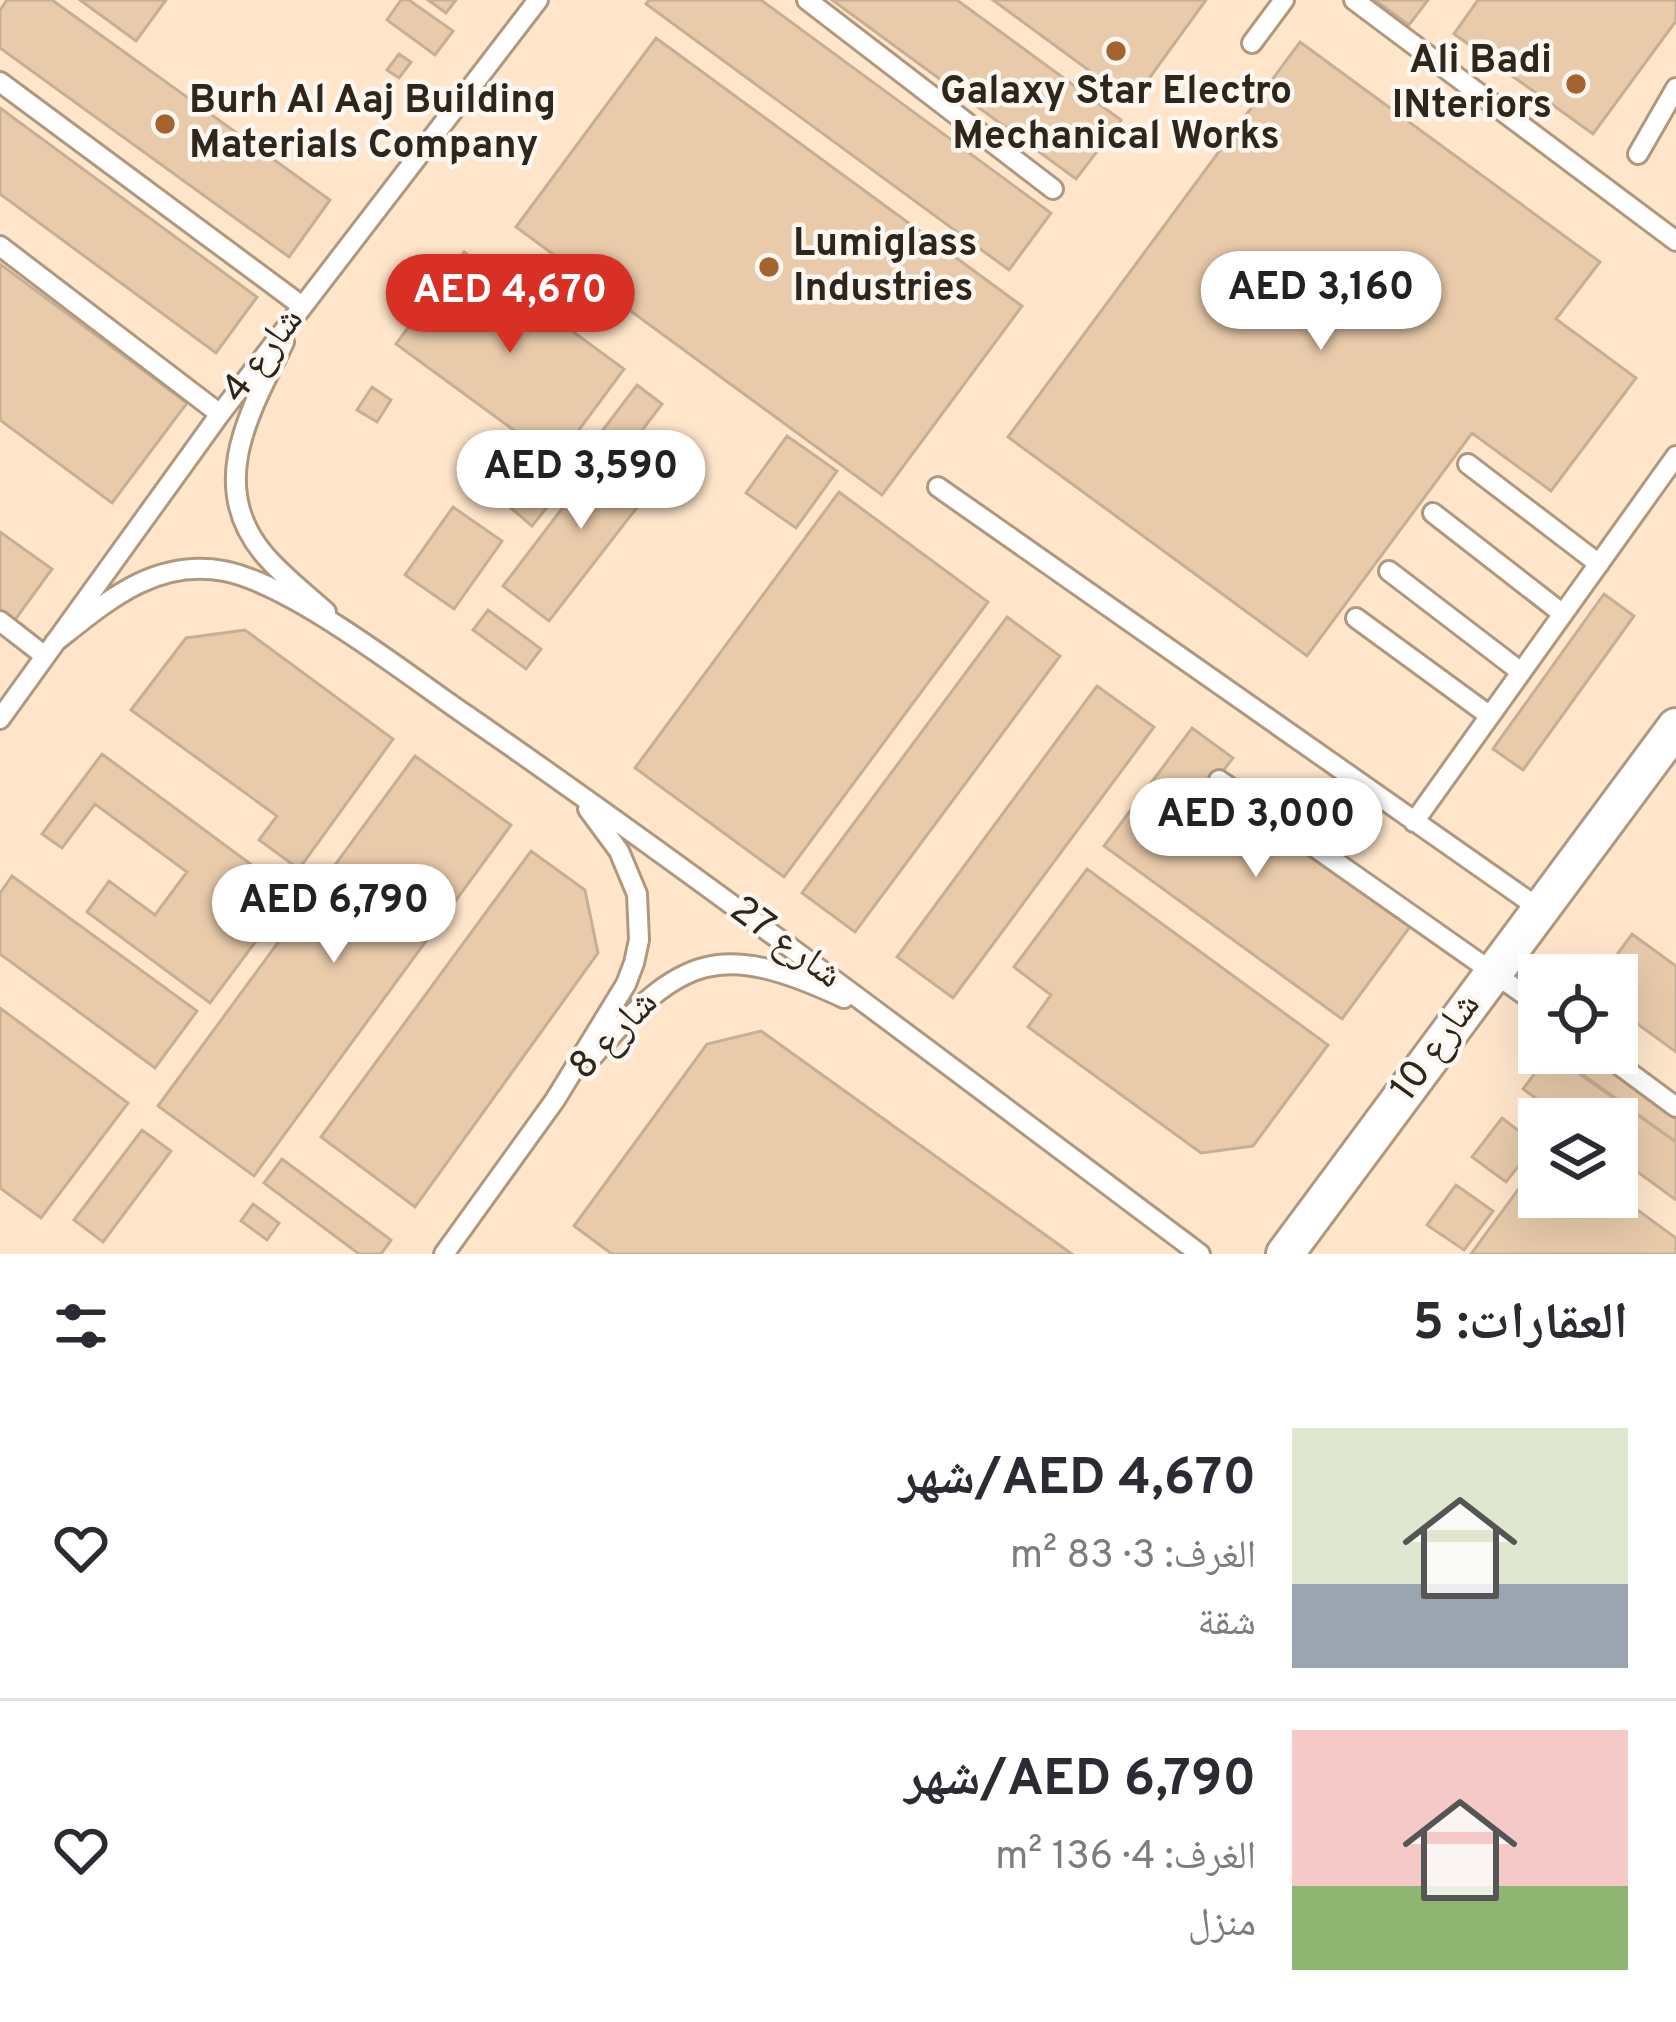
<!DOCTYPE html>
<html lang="ar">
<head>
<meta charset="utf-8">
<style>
	:root { --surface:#fff; --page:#f7f7f7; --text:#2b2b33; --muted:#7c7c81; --line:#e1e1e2; --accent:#d93025 }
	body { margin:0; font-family:Overpass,"Noto Naskh Arabic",sans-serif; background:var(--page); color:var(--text); direction:rtl; height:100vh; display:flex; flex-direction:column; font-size:45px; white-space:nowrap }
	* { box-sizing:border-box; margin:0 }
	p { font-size:39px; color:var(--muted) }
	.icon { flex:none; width:66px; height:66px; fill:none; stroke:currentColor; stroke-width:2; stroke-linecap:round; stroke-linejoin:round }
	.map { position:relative; height:1254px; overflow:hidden; direction:ltr }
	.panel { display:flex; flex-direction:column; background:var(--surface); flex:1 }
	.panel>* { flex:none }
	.tools { position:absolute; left:1518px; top:954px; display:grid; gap:24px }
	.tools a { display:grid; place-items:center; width:120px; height:120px; border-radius:0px; background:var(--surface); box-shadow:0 12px 48px #0002; font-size:60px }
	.price { position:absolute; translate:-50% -102px; padding:0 27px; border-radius:42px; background:#fff; color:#222; font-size:39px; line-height:78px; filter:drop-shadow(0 3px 6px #0008) }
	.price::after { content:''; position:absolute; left:50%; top:72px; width:36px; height:27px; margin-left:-18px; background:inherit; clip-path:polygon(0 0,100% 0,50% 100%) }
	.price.selected { background:var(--accent); color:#fff }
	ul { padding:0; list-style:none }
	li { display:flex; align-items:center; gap:36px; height:300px; padding:0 48px }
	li+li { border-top:3px solid var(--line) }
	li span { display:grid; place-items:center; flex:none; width:336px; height:240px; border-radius:0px; color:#555 }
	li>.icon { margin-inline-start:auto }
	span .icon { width:144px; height:144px; fill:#fffc; stroke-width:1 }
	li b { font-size:51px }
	h2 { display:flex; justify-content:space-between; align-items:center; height:144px; padding:0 48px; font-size:51px }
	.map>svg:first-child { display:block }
	.building { fill:#e9cbab; stroke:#c7af95; stroke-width:3 }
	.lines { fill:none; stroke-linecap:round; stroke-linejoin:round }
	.lane-casing { stroke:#b0987f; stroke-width:24 }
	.street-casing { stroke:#b0987f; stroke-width:42 }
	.lane { stroke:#fff; stroke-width:18 }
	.street { stroke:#fff; stroke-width:36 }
	.poi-dot { fill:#a56330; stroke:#fcf7f1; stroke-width:4.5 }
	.labels { text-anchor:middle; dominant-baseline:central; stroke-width:9; stroke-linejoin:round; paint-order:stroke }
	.poi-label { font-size:39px; font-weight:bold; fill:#2e251b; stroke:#fcf7f1; text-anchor:start }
	.street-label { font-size:39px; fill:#2e251b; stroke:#fcf7f1 }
</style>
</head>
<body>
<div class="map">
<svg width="1676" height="1254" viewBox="0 0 1676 1254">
	<rect width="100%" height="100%" fill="#ffe6cb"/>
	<path class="building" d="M7,0h45l278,200 -41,57 -289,-209v-38z
		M80,0h86l-30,41z
		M401,0h8l44,31 -18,24 -48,-35z
		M428,0h28l-10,13z
		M649,0h112l290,213 -42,57 -363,-266z
		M832,0h125l164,120 -45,59z
		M993,0h213l-74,102z
		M1375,0h53l-19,25z
		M1478,0h198v21l-83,113 -139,-100z
		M656,38l366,268 -140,189 -366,-268z
		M1300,42l300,220 -44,57 80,59 -85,113 -79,-58 -165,223 -299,-219z
		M399,54l12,8 -12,16 -12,-8z
		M0,108l257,189 -41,56 -216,-159z
		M464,252l160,117 -68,92 -160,-117z
		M0,264l187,139 -75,100 -112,-83z
		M637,385l25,19 -37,49 -13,-10 -4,6 -12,-10z
		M372,387l19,13 -14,22 -20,-12z
		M787,436l50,35 -41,57 -50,-35z
		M612,443l47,36 -110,142 -46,-35z
		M526,449l20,15 -7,8 -20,-15z
		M535,479l21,17 -24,30 -21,-18z
		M839,492l149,110 -204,275 -149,-109z
		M453,507l49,34 -48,68 -49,-34z
		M0,532l52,37 -40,55 -12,-9z
		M1604,594l30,22 -111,154 -30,-21z
		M488,610l53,39 -15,20 -53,-39z
		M1007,617l53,39 -205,276 -53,-39z
		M245,630l148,109 -94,130 -40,-29 18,-24 -146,-106 55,-72z
		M1097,686l57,41 -201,271 -56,-41z
		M1192,728l41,30 -17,22 196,144 -70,95 -238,-173z
		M102,754l189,140 -81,109 -123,-91 22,-31 46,34 32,-43 -92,-68 -33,44 -20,-14z
		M415,756l96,69 -257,351 -96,-70z
		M531,851l54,39 13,63 -183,254 -94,-70z
		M1087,869l241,176 -75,101 -52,7 -173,-126 23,-32 -37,-28z
		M12,876l185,135 -42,57 -155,-114v-61z
		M1632,934l44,32v86l-59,-43v-34h-15z
		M0,1008l128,95 -87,115 -41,-30z
		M761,1031l311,223h-460l-38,-28 133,-182z
		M1550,1053l126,89v58l-59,-43v-38h-53l-41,-30z
		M1553,1053h46l77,56v33z
		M1502,1118l34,26 -30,38 -34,-25z
		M142,1130l29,21 -68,91 -29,-22z
		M282,1159l109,81 -10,14h-22l-95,-71z
		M1539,1161v36l78,-2 59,43v16h-205z
		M1456,1185l37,26 -29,39 -37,-25z
		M253,1204l26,19 -12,17 -26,-19z"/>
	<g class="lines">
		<defs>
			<path id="lane" d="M807,0l246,189
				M1354,0l322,241
				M1252,43l32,-43
				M0,82l302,224
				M1638,154l38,-66
				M0,246l220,168
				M284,342c-33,68 -78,142 -21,211 18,22 42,40 63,59
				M1468,464l131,100
				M938,487l602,422
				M1433,513l130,101
				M1389,571l132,101
				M1356,618l134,98
				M0,621l45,35
				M55,642c51,-40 99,-84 169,-71 68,13 182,103 242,144 250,173 491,357 734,539
				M0,719l220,-305 318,-414
				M1219,780l320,225
				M1414,822l262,-366
				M1603,1053l73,54
				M593,1056c89,-101 126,-116 251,-58
				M444,1254l111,-154 71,-116 8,-21 5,-23 -2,-46 -18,-43 -31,-42"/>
			<path id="street" d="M1285,1254l391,-527"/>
		</defs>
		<use href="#lane" class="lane-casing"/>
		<use href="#street" class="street-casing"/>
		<use href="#lane" class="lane"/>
		<use href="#street" class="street"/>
	</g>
	<g class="poi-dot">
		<circle cx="1116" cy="51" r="12"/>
		<circle cx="1576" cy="84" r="12"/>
		<circle cx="165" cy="124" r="12"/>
		<circle cx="769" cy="267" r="12"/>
	</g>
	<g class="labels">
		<g class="poi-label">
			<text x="1552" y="62" text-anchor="end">Ali Badi<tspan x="1552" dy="45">INteriors</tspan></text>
			<text x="1116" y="93" text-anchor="middle">Galaxy Star Electro<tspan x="1116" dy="45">Mechanical Works</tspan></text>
			<text x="189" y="102">Burh Al Aaj Building<tspan x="189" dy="45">Materials Company</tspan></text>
			<text x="793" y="245">Lumiglass<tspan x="793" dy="45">Industries</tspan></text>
		</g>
		<g class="street-label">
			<text transform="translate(264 356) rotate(-53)">شارع 4</text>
			<text transform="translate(785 944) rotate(36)">شارع 27</text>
			<text transform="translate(615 1036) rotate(-46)">شارع 8</text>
			<text transform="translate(1437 1048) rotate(-54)">شارع 10</text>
		</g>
	</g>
</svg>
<div class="tools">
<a><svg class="icon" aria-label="locate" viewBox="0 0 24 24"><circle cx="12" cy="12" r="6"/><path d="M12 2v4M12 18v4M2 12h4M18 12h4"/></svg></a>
<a><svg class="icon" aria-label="layers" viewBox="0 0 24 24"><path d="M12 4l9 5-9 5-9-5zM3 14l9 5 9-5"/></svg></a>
</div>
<b class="price" style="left:1321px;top:353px">AED 3,160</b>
<b class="price selected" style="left:510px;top:356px">AED 4,670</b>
<b class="price" style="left:581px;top:532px">AED 3,590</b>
<b class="price" style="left:1256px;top:880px">AED 3,000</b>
<b class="price" style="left:334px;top:966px">AED 6,790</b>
</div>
<section class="panel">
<h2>العقارات: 5<svg class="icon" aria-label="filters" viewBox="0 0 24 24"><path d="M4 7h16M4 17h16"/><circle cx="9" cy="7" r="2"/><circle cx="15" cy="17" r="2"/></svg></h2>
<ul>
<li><span style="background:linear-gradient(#dfe7d0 65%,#9aa5b1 0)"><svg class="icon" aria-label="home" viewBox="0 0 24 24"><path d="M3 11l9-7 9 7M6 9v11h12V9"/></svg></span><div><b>AED 4,670/شهر</b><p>الغرف: 3 · 83 m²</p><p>شقة</p></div><svg class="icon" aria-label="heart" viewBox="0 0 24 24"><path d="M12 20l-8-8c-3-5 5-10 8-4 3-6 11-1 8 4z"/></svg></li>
<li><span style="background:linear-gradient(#f6c9c9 65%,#8fb573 0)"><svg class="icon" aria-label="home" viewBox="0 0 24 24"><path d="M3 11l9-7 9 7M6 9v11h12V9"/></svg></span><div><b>AED 6,790/شهر</b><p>الغرف: 4 · 136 m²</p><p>منزل</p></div><svg class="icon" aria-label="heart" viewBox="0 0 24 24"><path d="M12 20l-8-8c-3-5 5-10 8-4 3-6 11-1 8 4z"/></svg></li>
</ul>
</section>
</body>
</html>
